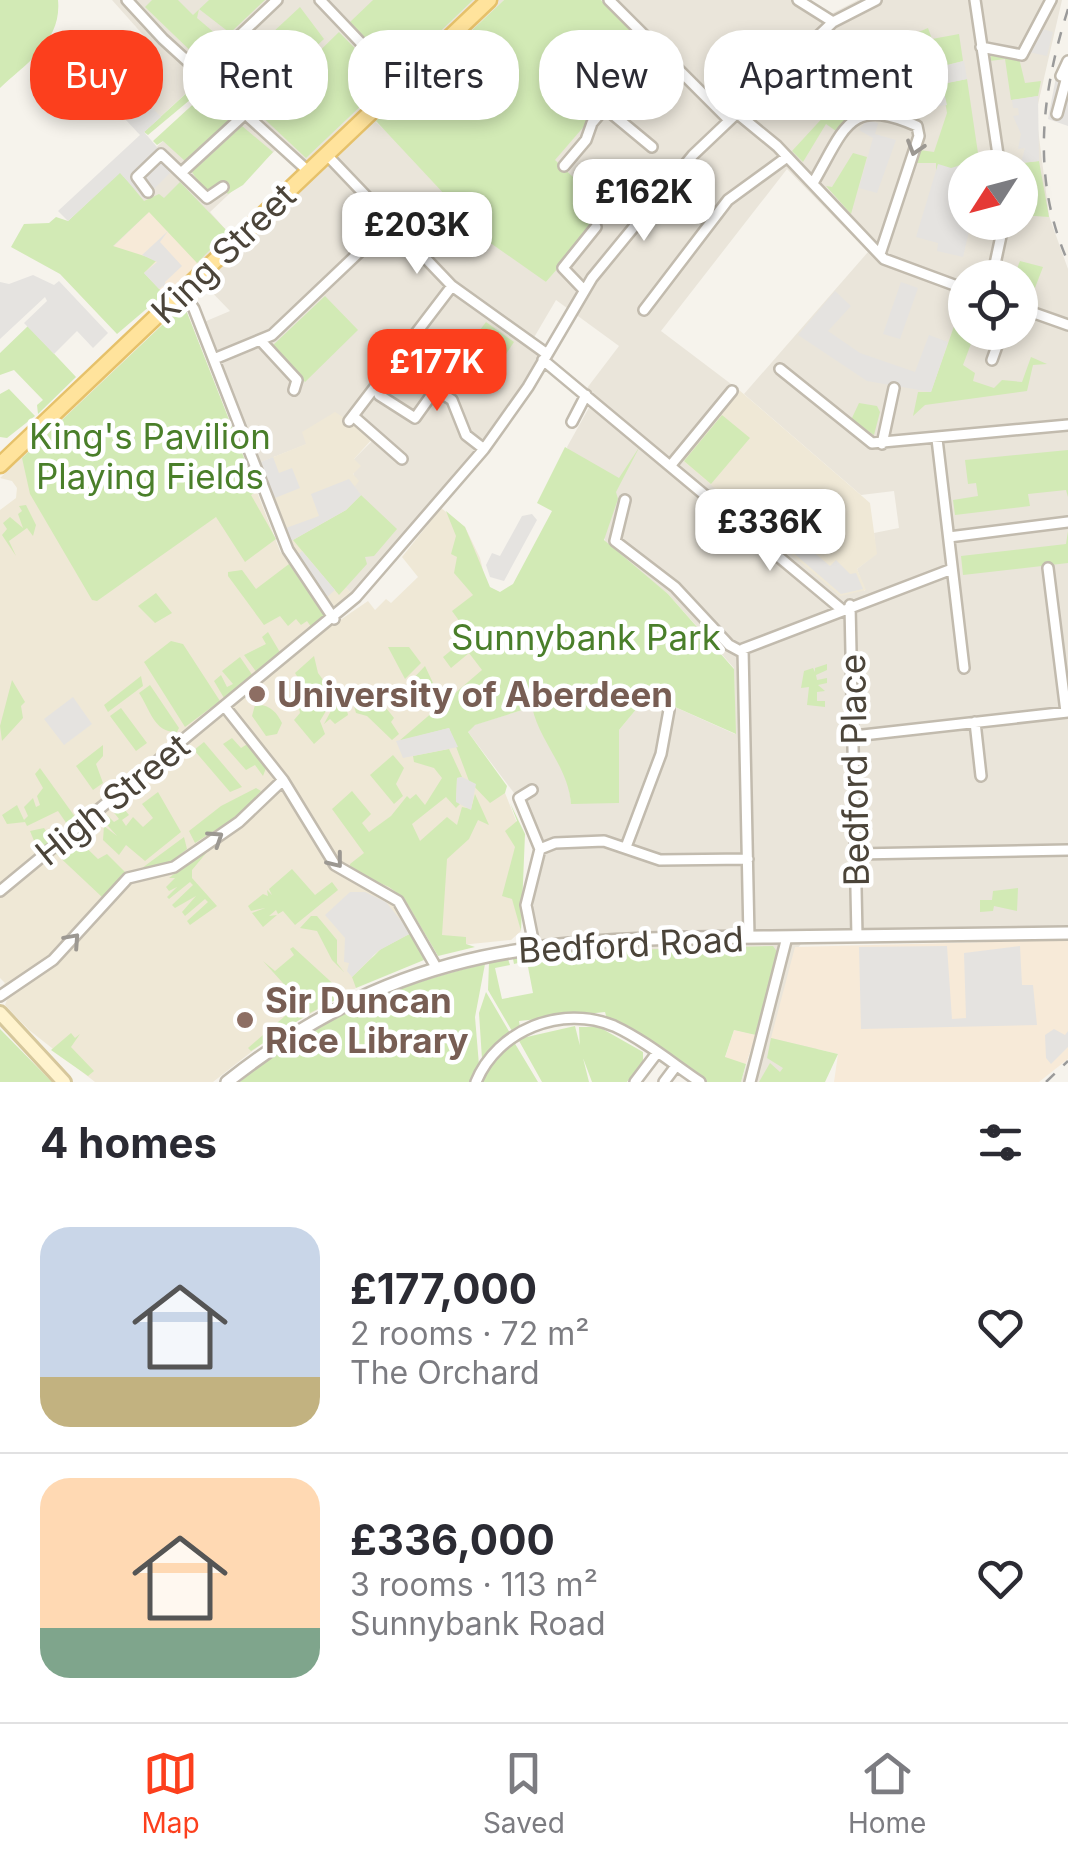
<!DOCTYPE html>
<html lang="en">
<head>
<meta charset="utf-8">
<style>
	:root { --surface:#fff; --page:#f7f7f7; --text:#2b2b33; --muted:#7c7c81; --line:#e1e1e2; --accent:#fc3f1d }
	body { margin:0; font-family:Inter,sans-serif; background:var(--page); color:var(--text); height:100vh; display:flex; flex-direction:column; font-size:38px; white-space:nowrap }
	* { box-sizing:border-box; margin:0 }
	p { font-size:32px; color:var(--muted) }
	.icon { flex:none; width:55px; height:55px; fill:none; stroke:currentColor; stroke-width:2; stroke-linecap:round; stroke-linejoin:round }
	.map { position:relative; height:1082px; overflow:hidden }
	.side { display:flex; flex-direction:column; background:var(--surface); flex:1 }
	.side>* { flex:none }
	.top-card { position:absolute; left:30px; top:30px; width:1010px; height:90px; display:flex; gap:20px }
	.needle { width:65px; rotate:234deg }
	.controls { position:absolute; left:948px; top:150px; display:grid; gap:20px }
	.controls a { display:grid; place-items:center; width:90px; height:90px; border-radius:50%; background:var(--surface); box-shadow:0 5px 15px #0003; font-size:50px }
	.price { position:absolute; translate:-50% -85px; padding:0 22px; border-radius:20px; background:#fff; color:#222; font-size:32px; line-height:65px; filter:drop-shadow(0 2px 5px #0008) }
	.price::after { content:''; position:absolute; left:50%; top:60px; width:30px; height:22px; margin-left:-15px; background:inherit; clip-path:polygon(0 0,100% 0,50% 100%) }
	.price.selected { background:var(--accent); color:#fff }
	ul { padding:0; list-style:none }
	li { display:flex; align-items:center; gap:30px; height:250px; padding:0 40px }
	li+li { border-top:2px solid var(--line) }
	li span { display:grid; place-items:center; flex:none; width:280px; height:200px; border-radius:30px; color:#555 }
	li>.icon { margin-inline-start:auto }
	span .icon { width:120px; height:120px; fill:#fffc; stroke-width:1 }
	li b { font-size:42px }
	h2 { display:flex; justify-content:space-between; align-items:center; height:120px; padding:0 40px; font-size:42px }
	.tag { padding:0 35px; border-radius:40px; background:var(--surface); box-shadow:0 5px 15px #0003; font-size:35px; line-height:90px }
	.tag.selected { background:var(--accent); color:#fff }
	.menu { display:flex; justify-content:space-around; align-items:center; height:140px; border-top:2px solid var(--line); background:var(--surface); font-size:28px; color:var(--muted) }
	.menu a { display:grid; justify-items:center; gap:5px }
	.menu .selected { color:var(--accent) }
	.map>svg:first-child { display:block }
	.residential { fill:#eae5da; fill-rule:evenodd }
	.commercial { fill:#f7ead8 }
	.education { fill:#efe8d6 }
	.green { fill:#d2eab5 }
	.parking { fill:#e5e3e0 }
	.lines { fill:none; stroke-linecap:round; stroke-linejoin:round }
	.minor-casing { stroke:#c2bbae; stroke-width:14 }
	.tertiary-casing { stroke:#c2bbae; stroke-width:16 }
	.secondary-casing { stroke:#d6c79b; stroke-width:18 }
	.primary-casing { stroke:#e6c16a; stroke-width:19 }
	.minor { stroke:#fff; stroke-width:9 }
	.tertiary { stroke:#fff; stroke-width:11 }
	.secondary { stroke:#fff3cd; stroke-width:12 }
	.primary { stroke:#ffe39c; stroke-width:14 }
	.rail { stroke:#9a9a9a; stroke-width:2.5; stroke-dasharray:12 12; stroke-linecap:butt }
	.oneway { stroke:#9c9892 }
	.education-dot { fill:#8d6e63; stroke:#fff; stroke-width:4 }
	.labels { text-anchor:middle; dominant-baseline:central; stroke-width:9; stroke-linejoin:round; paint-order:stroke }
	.street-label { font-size:35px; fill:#4b4439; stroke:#fff }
	.park-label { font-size:35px; fill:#4a7f2a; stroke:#fff }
	.education-label { font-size:35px; font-weight:bold; fill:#785e54; stroke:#fff; text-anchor:start }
</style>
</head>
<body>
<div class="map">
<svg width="1068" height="1082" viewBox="0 0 1068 1082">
	<rect width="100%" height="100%" fill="#f6f3ec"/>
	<path class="residential" d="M112,0h392l-128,122 170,160 61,-72 -53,-50 101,-115 -42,-45h195l23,14 27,-14h204l-26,113 13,103 19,53v657l-220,5 -47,13 -7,9 31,129h-84l15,-47 -43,-10 -168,-73 -13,-34 9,-78 -21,-39 -52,-69 6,-7 58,-18 35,67 4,29 48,-1v-72l29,-35 87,39 -1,-66 -66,-74 -61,-49 -40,-98 24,-43 -10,-8 38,-50 -63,-46 -27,46 14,10 -14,25 -52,71 -123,144 -16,-16 27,-81 -12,-10 1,-30 19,-19 -66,4 -46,18 -57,-140 26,-11 -30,-31 175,-159 -6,-6 -61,56 -28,-25 -70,66 25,28 -78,75 -51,-54 -44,-25 149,-140 -14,-13 -53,49 -29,-32 46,-45zM965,168h55v54h-55zM787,169l81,83 -124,142 117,101 33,-4 5,37 -25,5 2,21 -19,15 8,22 -183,-131 57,-70 -78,-59zM965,278h55v54h-55z"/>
	<path class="commercial" d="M151,210l51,48 -5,5 7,7 -34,31 -35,-38 -22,-16z
		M1068,940v119l-29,23h-205l4,-28 -67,-16 24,-91z
		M734,1030l22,5 -10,29 -21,-6z"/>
	<path class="education" d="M179,309l7,1 94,241 53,74 35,-24 7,9 11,-11 5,4 27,-26 -16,-20 39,-49 24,19 15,31 29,119 -49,43 43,68 18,45 -6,72 6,26 -10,9 -50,5 -46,-14 -42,24 -17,33 -83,47 -60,47h-118l-66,-52 -24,-25 3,-8 -8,-9 5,-5 -5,-5v-468l16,-12 1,-10 -5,-7 -12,-3z
		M739,390l131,113 7,51 -20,15 9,21 -26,6 -158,-136z
		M335,412l39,25 -20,22 7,7 -8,8 6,7 -6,8 12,10 -26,81 14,15 -16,15 -40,-55 -36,-93 45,-18 -4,-12z"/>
	<path class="green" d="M0,0h58c4,41 -31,63 -58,88z
		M152,0h26l15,15 16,-15h56l-35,33 -31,-24 -2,9 26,22 -22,21 -56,-54z
		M373,0h100l-75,72 -48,-50z
		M504,0h97l49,50 -95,110 53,50 -62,72 -57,-40 -113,-121z
		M300,7l24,32 -27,25 -16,-16 -27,24 19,18 -11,10 -40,-35 13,-12 8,7z
		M928,28l4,11 27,-5 4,27 -64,16 3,15 -11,3v8l-18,-5 -37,33 -10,-7 -23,38 -11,-11 59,-64 35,-24 -2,-6 16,-6 -3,-10z
		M339,32l48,49 -81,77 -49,-46z
		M991,53l28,5 6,25 16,-2 -3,15 -27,4 -6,-41 -15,2z
		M967,79l12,81 12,-1 2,8 -5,-6 -11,2 1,4 -6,-5 -15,4 3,19 -22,-20 -2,7v-9h-20l4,-13 14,2 13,-39 -5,-29z
		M191,89l6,5 -49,41 -4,-3z
		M212,95l20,22 -47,44 -22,-20 -6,4 -4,-4 48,-44 4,4z
		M242,126l31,26 -30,33 -15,9 -5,-5h-20l-11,-17z
		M853,153l14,4 -16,57 -25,-28 6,1z
		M1039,161l10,56 -29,-2v-47l-14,-3z
		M120,172l24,29 15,-7 5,4 16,-16 48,50 -31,31 -48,-51 -36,34 44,14 -13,13 20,21 -47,40 -57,-60 -49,-27 13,-23 25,-1 7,-6 12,4z
		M1020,261l23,6 -10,26 -11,-3 -2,-12 -6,-1 1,-1 13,2 -12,-7z
		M325,296l33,34 -53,52 -34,-35z
		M179,309l7,1 71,181 -6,4 25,44 -31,23 -29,-45 -119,84 -5,-1 -62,-106 -8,-36z
		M959,312l6,2v18l10,1 -12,32 12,8 -2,8 21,7 8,-8 20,2 9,-25 16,7 -14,1 -6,26 -102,14 -12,11 5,-24h13z
		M486,322l28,20 -12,18 -32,-17z
		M28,326l48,51 -38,37 -1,-9 6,-5 -29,-30 -14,5v-22z
		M9,389l26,27 -28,22 -7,-1v-43z
		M859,403l18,3 3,6 -6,23 -23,-15z
		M722,415l28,23 -39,46 -27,-23z
		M640,446l-24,46 2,7 -14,41 64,54 66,75 2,65 -88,-39 -29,35v73l-48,1c-3,-38 -31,-61 -39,-97l-57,18 -7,7 39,54 -2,7 -15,10 -21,-22 -20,-53 -50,13 83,-71 -13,-17 -18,15 -8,-11 17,-14 -6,-8 6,-13 -8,-11 21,-16 -19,-22 3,-16 -6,-3 5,-18 -10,-25 19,16 25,60 10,5 13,-8 39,-73 -15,-8 28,-56 54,31z
		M1068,450v47l-2,-7 -38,4 2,12 -75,9 -2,-15 25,-4 -2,-13 -8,1 -3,-24z
		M361,495l36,34 -23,27 -9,1 2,7 -28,31 -46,-55 53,-30z
		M26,505l10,20 -3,11 -6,-8 -18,13 7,15 -14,-21 5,-6 -4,-6 7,-6 13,11 -5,-14 4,-3 -3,-5z
		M1068,531v32l-105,12 -2,-19 105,-12z
		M289,564l36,53 -11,14 -7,-10 -6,4 -5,-6 -8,7 -8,-10 -16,9 -36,-49v-4l14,-2 14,19z
		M156,593l16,20 -17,10 -17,-17z
		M268,632l13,22 -24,19 -13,-18 22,-11 -4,-7z
		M171,641l12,3 37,57 -35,26 -41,-65z
		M388,647h21l12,16 -16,16z
		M314,656l4,17 17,23 -15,25 5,13 -11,10 -20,-24 6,-7 -2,-10 10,-10 -13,-20z
		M240,657l13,19 -29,22 -10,-17 7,-6 6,12 6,-3 -11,-13z
		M827,664v6l-11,5 1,5 10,-2v5l-9,2 7,6 -8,1v9h8v6l-18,-2 2,-18 -8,1 3,-17 9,-3 2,4v-4z
		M425,666l8,17 -18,15 -8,-13z
		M141,676l2,10 -35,26 -4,-7z
		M12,680l13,22 -4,4 2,12 -21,23 -2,-15z
		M362,684l6,1 26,33 -3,4 8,12 -7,6 -25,-24 -11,-3 -6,-21z
		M150,685l29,43 -2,4c-23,1 -27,-23 -38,-39z
		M342,690l6,25 -13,9 -5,-5 -6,5z
		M255,705c13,-2 22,7 27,18l-5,11 -11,2 -14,-20z
		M121,708l26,35 -11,8 -26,-35z
		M232,738l9,10 8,-5 17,25 -3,8 -8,-11 -9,5 -23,-26z
		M204,742l38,45 -12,5 -36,-42z
		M103,745v11l-7,8 7,19 -10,7 -17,-24z
		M449,749l13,28 -5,1 -1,23 4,3 -4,4 -10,-11 -34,27 8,17 27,-24 10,8 5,-18 9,2 4,-15 14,31 -11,-5 -9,19 -22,20 -5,76 24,2v7l9,3 -37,9 -34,-58 -15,-11 -39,-17v-6l14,-11 -32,-44 20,-18 19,23 -9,9 7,9 22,-16 16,-20 3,3 6,-5 9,11 17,-27 -8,-10 -20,-6 -1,-6z
		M393,755l11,13 -8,16 7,12 -9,8 -24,-29z
		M40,768l38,53 -9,6 -11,-16 -31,15 -2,-4 -18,2 -5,-9 15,-10 7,15 4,-4 -4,-9 9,-9 3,9 4,-2 -3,-9 6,-8 -8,-14z
		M256,788l5,3 -19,22 -47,30 -6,-12 32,-25z
		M158,792l23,40 -36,29 -19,-16 -7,10 -16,-15 1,-14 13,10 -17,-19 7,-2 7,7 5,-3 -11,-14 7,-7 14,17 -7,5 4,6 7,-9 10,10 10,-9 -11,-14z
		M510,803l15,31 -4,97 -9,-32 -10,-3 13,-49 -10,-16 12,-10z
		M60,827l3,5 -24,21 -9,-22 14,-3 4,6z
		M72,834l26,25 9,-5 18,18 -23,25 -49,-46z
		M184,837l3,12 -18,15 -27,4z
		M202,852h5l-15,18v8l25,28 -27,19 -3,-4 21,-19 -3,-3 -20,17 -3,-4 14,-16 -21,12 -3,-3 21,-20 -3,-3 -21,17 -2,-2 10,-10 -8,4 -3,-4 9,-9h-6z
		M292,869l23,26 17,-13 6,8 -43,35 -12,-14 -5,3 -2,-4 -7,6 8,-1 -14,12 -11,-14 13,-5 -14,3 -3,-5 15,-12 5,2 -1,-6 5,5 -3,-6z
		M1018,888l-1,23 -23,-5 -1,5 -13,1v-12h12l1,-9z
		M311,916h6l20,24v23l7,9 -12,-12 -15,-29 -17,-3z
		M415,931l9,29 -68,28 -4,-11 29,-28z
		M773,946l5,7 -22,82 -22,-5 -9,27 21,7 -5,18h-35l-99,-63 -2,-7 -86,9 1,6 -8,4 -24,-41 1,-27 19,-4 2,6 -15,3 7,31 31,-6 -5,-26 -6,-5 -8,2 -1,-5 34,-7z
		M293,947l48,44 -2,7 -29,15 -47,-52 12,10 19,-16 -4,-6z
		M485,964l-10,53 4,48 -8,17h-231c67,-61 157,-98 245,-118z
		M486,992l24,41 -28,26 -3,-46z
		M299,1004l8,11 -56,36 -3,-3z
		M575,1026l14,56h-47l-24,-43z
		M579,1027h20l44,25v9l-16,21h-35l-12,-32z
		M0,1029l52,53h-52z
		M71,1033l4,5 5,-4 -9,13 23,24 -6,5 -37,-26z
		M771,1038l67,16 -13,28h-66l11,-19 10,9 3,-4 -16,-10z
		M514,1042l24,40h-57l12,-21z"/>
	<path class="parking" d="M1042,29l11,3 -6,24 -18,-4z
		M146,40l15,16 -30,29 30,32 -17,15 31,36 -31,31 -24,-26 -52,48 -10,-10 82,-76 -45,-48z
		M964,61l3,18 -25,5 5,21 -25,3 -18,-5 3,-9 -8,-17z
		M1068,69v57l-20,-7 8,-42 7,2z
		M1038,96l1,65 -18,2 4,-15 -7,1 3,-15 -8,-18 6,-1 -1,-7h-5l-1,-8z
		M867,120l11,3 -3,11 21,6 -19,53 -18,-5 14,-50 -14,-8z
		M971,162l1,5 -7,1v54l6,1 -8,34 -26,-6 1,-8 -22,-6 22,-73 13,4z
		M168,231l-8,11 22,24 -17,16 2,8 -4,-4 -4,3 -15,-16 13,-11 -15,-7z
		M33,275l21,10 5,-4 49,52 -15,15 -16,-17 -23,23 -30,-31 23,-22 -2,-4 -45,42v-57l9,2z
		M901,282l17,6 -18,51 -17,-5z
		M835,291l16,15 -23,25 32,22 55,19 14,-37 19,7 -17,50 -64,-11 -69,-46z
		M416,342l18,10 -16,20 -16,-11z
		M273,457l6,16 13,-5 8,20 -25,10 -14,-36z
		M349,479l12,16 -15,15 -55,31 -5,-13 33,-12 -8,-22z
		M532,514l5,6 -33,61 -14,-4 -4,-12 6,-12 8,3 22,-40z
		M792,534l38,32 6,-6 14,14 6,-1 7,16 -22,5 -58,-50z
		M302,551l33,39 -8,7 -30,-42z
		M73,697l19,27 -28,21 -20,-26z
		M449,728l9,19 -55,11 -7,-17z
		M462,777l14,7 -5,26 -15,-8 1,-24z
		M350,892h15l21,10 25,31 -33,18 -26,26 -5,-6 2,-8 -5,-1 1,-24 -20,-23z
		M947,946l5,73 14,-1 -2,-65 56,-7 2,39h11l4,40 -176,4 -2,-82z
		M1054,1029l11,6 3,-4v16l-17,17 -5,-6 -1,-23z"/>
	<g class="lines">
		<defs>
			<path id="minor" d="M127,0l36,39 145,132
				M320,0l80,84
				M609,0l120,120
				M798,0l35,22
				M975,0l25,168
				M981,47l41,8 29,-55
				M200,73l77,-73
				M1061,76l7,-15
				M605,108l47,39
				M738,114l39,32 107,113 81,30
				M1057,114l11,-41
				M326,154l126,132 95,68
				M564,166l22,-26 6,-17 64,-75
				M182,172l63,-58
				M813,183c32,-55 36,-87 104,-57l2,10 -39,118
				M148,192l-11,-15 24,-23 46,44 16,-11
				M992,278l12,-56
				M584,290l-21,-22 33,-41
				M182,291l12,18 94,241 46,69
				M1020,308l48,17
				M644,310l84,-110 59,-43
				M261,341l36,39 -3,10
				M214,359l58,-24 119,-113
				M543,360l297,248
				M992,360l10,-28
				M394,363l58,37 14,35 18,14
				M780,369l92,74 196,-18
				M379,395l36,23 20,-28
				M353,416l49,43
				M349,421l103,-135
				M572,422l14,-27
				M937,439l27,229
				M882,444l12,-56
				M671,465l61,-74
				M625,500l-10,41 60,46 54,58 13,7
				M949,537l119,-15
				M1048,568l18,144
				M850,605l7,331
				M225,707l58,73 52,85 63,36 38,66
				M975,722l6,54
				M854,736l214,-24
				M532,790l-13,8 21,51
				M626,847l35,-93 8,-44
				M540,849l15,-6 49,-2 56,19 88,-1
				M856,854l212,-4
				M0,891l356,-294 128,-148 44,-62 64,-109 101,-123 140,-133 43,-22
				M749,937l-6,-288 209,-80
				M534,945l-8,-40 14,-56
				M0,996l53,-36 75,-82 46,-11 65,-45 44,-42
				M476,1082c21,-52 86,-78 138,-56 30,14 58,37 86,56
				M635,1082l22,-29
				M664,1082l12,-16
				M750,1082l37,-145"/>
			<path id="tertiary" d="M227,1082c181,-143 324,-143 544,-145 99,-1 198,-2 297,-4"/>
			<path id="secondary" d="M0,1013l64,69"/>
			<path id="primary" d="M0,465l489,-465"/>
		</defs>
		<use href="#minor" class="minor-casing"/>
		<use href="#tertiary" class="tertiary-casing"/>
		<use href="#secondary" class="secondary-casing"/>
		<use href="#primary" class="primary-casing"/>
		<use href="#minor" class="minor"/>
		<use href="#tertiary" class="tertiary"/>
		<use href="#secondary" class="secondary"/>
		<use href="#primary" class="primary"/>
		<path class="rail" d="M1068,9c-27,86 -37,169 0,253
			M1046,1082l22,-21"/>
	</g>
	<defs><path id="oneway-chevron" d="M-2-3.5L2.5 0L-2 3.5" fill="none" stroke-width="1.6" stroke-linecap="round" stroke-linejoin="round" transform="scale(2.5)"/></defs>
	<g class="oneway">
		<use href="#oneway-chevron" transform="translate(915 148) rotate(107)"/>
		<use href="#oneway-chevron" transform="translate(216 838) rotate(-33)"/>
		<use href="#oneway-chevron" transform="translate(336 861) rotate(52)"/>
		<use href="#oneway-chevron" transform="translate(73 940) rotate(-48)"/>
	</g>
	<g class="education-dot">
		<circle cx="257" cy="694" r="10"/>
		<circle cx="245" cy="1020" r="10"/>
	</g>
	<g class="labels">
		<g class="street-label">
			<text transform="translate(223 253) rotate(-44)">King Street</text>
			<text transform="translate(854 770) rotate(-91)">Bedford Place</text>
			<text transform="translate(112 799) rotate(-39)">High Street</text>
			<text transform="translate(631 944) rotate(-3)">Bedford Road</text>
		</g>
		<g class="park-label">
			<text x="150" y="436">King's Pavilion<tspan x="150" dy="40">Playing Fields</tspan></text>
			<text x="586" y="637">Sunnybank Park</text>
		</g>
		<g class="education-label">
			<text x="277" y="694">University of Aberdeen</text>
			<text x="265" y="1000">Sir Duncan<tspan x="265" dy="40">Rice Library</tspan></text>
		</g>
	</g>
</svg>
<div class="controls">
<a><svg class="needle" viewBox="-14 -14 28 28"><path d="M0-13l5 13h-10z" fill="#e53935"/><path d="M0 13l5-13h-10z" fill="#7c7c81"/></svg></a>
<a><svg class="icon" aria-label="locate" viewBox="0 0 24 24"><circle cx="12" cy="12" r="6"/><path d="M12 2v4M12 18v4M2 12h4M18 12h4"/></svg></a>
</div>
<b class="price" style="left:644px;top:244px">£162K</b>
<b class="price" style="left:417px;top:277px">£203K</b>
<b class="price selected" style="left:437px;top:414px">£177K</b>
<b class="price" style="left:770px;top:574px">£336K</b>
<div class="top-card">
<a class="tag selected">Buy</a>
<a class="tag">Rent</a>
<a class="tag">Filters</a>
<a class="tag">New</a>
<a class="tag">Apartment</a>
</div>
</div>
<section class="side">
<h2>4 homes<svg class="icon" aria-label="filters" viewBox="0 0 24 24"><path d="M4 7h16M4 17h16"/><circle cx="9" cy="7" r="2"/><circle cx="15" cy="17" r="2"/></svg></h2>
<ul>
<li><span style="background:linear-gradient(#c9d6e8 75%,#c2b280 0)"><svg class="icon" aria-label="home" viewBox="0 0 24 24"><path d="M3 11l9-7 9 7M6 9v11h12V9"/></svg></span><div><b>£177,000</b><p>2 rooms · 72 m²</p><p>The Orchard</p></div><svg class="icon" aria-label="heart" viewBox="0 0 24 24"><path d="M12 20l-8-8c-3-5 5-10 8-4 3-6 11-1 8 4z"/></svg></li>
<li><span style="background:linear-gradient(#ffd9b3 75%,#7fa58c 0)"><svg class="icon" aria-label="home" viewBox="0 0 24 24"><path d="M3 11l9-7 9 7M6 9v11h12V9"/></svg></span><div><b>£336,000</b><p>3 rooms · 113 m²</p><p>Sunnybank Road</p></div><svg class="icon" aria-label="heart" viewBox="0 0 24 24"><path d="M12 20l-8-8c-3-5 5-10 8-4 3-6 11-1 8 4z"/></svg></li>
</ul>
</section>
<nav class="menu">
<a class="selected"><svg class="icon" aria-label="map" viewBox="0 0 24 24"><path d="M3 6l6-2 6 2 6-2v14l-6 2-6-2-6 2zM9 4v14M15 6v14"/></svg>Map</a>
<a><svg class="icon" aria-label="saved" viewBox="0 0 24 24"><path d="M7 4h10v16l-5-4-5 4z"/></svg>Saved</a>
<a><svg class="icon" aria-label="home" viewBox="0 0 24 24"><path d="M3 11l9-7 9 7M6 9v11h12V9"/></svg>Home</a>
</nav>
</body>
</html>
